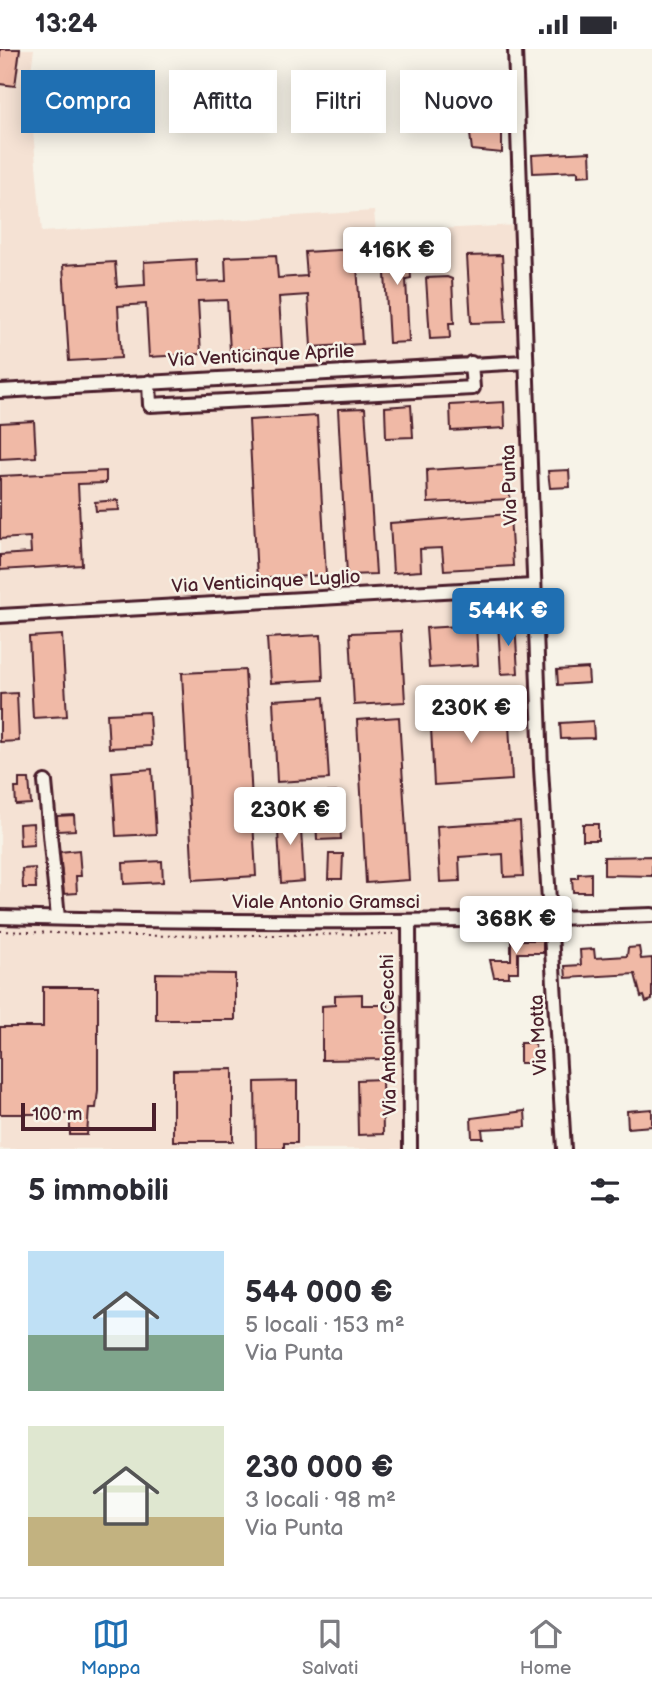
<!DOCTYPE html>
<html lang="it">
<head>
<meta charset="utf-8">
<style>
	:root { --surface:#fff; --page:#f2f2f3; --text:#2b2b33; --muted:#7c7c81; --line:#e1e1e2; --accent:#1f6fb2 }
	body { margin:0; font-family:"Balsamiq Sans",sans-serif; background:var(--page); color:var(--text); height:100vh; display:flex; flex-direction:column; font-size:26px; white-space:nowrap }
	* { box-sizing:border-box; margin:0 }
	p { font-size:23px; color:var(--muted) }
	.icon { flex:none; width:38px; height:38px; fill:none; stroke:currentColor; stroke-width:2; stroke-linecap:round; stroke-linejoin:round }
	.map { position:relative; height:1100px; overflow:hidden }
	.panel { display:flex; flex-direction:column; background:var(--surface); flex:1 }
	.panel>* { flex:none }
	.hud { position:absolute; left:21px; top:21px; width:611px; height:63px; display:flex; gap:14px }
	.scale { position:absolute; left:21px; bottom:18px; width:135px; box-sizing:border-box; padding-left:7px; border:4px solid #4a1f2b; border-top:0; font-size:19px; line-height:24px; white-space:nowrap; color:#4a1f2b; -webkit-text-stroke:5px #f7f3e8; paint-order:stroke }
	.price { position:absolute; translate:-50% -60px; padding:0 16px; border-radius:7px; background:#fff; color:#222; font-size:23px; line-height:46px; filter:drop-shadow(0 2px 4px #0008) }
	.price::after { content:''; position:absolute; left:50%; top:42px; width:21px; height:16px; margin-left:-10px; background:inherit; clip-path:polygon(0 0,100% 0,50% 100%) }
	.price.active { background:var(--accent); color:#fff }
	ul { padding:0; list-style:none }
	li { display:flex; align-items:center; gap:21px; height:175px; padding:0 28px }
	li span { display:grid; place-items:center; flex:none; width:196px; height:140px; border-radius:0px; color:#555 }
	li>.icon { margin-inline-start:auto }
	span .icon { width:84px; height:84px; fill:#fffc; stroke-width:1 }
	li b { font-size:30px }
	h2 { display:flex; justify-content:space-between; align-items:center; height:84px; padding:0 28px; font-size:30px }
	.tag { padding:0 24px; border-radius:0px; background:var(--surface); box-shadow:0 4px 18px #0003; font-size:24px; line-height:63px }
	.tag.active { background:var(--accent); color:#fff }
	.status { display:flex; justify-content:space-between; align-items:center; height:49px; padding:0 35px; background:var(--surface); direction:ltr }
	.status svg { height:19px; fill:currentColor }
	.tab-bar { display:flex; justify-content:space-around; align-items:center; height:98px; border-top:2px solid var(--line); background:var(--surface); font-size:19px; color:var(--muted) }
	.tab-bar a { display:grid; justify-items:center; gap:4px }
	.tab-bar .active { color:var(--accent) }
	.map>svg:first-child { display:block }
	.built { fill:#f5e2d4 }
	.building { fill:#f0b9a6; stroke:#4a1f2b; stroke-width:2 }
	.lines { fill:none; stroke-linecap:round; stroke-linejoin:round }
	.minor-casing { stroke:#4a1f2b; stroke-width:18 }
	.path { stroke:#4a1f2b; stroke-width:2; stroke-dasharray:2 5; stroke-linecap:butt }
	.minor { stroke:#f7f3e8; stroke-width:12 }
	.labels { text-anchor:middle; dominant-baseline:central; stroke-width:5; stroke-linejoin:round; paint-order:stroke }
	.street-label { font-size:19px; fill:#4a1f2b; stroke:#f7f3e8 }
</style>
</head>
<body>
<div class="status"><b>13:24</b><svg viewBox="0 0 49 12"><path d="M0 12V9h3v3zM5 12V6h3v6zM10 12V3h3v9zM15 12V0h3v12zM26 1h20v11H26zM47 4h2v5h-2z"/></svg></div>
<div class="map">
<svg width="652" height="1100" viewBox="0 0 652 1100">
	<rect width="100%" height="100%" fill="#f7f3e8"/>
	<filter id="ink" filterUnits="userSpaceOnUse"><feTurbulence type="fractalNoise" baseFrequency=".0143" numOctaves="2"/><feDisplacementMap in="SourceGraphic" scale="14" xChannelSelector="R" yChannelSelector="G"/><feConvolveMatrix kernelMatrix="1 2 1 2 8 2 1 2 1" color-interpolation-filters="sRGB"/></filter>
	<g filter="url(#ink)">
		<path class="built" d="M0,0h34l-5,37 13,146 332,-21 2,21 142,-7 29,690 -133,6 3,228h-417z"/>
		<path class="building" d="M0,0h20l-5,37 -15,-2z
			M490,62l12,1v41l-30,-3 -2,-16h20z
			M590,103l1,23 -13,1v-5l-45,2 -1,-18z
			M408,188l3,41 -5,1 3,63 -20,1 -6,-104z
			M356,200l6,95 -51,3 -3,-52 -29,2 3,51 -52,3 -3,-51 -29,1 3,53 -52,3 -3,-53 -28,2 3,52 -52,3 -6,-96 52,-3 2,25 28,-2 -1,-23 52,-3 1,23 29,-1 -1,-24 51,-2 2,23 29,-2 -2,-24z
			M502,206l4,67 -35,1 -4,-67z
			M447,228l5,2 2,44h-5l1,15 -20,1 -4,-61z
			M504,353l1,26 -54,3 -1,-26z
			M411,356l2,32 -27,1 -1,-31z
			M365,359l11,166 -29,1 -9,-166z
			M317,367l9,159 -69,4 -8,-159z
			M34,372l2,36 -36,2v-36z
			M508,416l2,34 -82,4 -1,-33z
			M569,421l1,17 -20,1 -2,-17z
			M106,422v12l-28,1 4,81 -82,5v-15l31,-2 -1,-16 -30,2v-63z
			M118,451l1,10 -23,1 -1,-9z
			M510,465l3,52 -69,4 -2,-22 -22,1 1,22 -28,2 -3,-50z
			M515,573l3,51 -17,1 -3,-51z
			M476,576l2,40 -49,3 -3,-40z
			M401,582l4,71 -51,3 -4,-72z
			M62,586l5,81 -34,2 -4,-81z
			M321,586l2,45 -53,3 -3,-45z
			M588,619l1,15 -31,2 -1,-15z
			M245,621l11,206 -63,4 -11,-207z
			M17,644l2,48 -19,1v-48z
			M324,648l5,82 -52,3 -4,-82z
			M508,656l4,75 -78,5 -4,-76z
			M149,663l2,34 -42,2 -2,-34z
			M399,668l10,163 -43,3 -9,-163z
			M593,672l1,17 -33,1 -1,-16z
			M152,720l4,65 -40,2 -4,-64z
			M19,730h10l2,25 -15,1 -1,-17h4z
			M338,743l3,47 -24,1 -2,-47z
			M300,763l4,69 -23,2 -4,-70z
			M74,766l1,15 -17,1 -1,-15z
			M520,772l3,55 -19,1 -1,-23 -44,3 1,24 -20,1 -3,-56z
			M33,774l1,22 -14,1 -1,-22z
			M583,775h15v16h-15z
			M79,801l2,26h-5l1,17 -13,1 -4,-42z
			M329,805h14l-1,25h-14z
			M652,807v20l-48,-1v-18z
			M162,812l1,21 -39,2 -1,-21z
			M35,819l1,20h-13l-1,-19z
			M591,824v19h-18l-1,-14h6v-4z
			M511,886h7v5h25v13h-25v19h-9v5h-15l-4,-17h21z
			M639,898l2,12 11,-1v42l-6,2 -2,-6 -3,1 -6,-23 -69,4 -1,-12 16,-1 -1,-15 14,-1 1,9 32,-2 1,-8z
			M156,924l79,1v46h-79z
			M43,938h55v103l-2,18h-7l-2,27h-17v-21h-70v-87h43z
			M362,945v11h26l1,54 -67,1v-54l13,-1v-10z
			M520,994h15l1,20h-16z
			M233,1020v72h-60v-71z
			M382,1030l1,55 -25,1 -1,-55z
			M297,1032v62h-13v6h-28l-1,-67z
			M652,1060v17l-24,2 -1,-17z
			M525,1062l1,16 -44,2 1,9h-11l-1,-20z"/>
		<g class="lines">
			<defs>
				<path id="minor" d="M515,0l26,719 23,381
					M149,333l1,23 323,-17 -2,-25
					M0,342l525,-29
					M0,567l533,-30
					M45,733l13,136
					M0,868c218,6 435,6 652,-2
					M409,872l1,228"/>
			</defs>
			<use href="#minor" class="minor-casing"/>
			<path class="path" d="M0,882l136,5 262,-2"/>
			<use href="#minor" class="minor"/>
		</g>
	</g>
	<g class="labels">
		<g class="street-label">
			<text transform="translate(261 307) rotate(-3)">Via Venticinque Aprile</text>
			<text transform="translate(510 436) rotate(-92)">Via Punta</text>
			<text transform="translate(266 533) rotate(-3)">Via Venticinque Luglio</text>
			<text x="326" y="853">Viale Antonio Gramsci</text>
			<text transform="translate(389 986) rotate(-91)">Via Antonio Cecchi</text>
			<text transform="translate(539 986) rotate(-93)">Via Motta</text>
		</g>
	</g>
</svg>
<div class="scale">100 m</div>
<b class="price" style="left:397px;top:238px">416K €</b>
<b class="price active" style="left:508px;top:599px">544K €</b>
<b class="price" style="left:471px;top:696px">230K €</b>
<b class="price" style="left:290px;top:798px">230K €</b>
<b class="price" style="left:516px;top:907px">368K €</b>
<div class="hud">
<a class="tag active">Compra</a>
<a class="tag">Affitta</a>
<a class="tag">Filtri</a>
<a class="tag">Nuovo</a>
</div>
</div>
<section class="panel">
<h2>5 immobili<svg class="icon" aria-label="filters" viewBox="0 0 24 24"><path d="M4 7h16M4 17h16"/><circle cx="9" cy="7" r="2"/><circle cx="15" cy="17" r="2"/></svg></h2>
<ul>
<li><span style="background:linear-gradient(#bfe0f5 60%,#7fa58c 0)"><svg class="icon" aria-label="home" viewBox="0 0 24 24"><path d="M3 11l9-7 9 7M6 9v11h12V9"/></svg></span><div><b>544 000 €</b><p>5 locali · 153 m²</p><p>Via Punta</p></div></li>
<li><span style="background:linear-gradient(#dfe7d0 65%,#c2b280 0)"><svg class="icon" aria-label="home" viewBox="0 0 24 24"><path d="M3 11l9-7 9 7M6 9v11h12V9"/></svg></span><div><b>230 000 €</b><p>3 locali · 98 m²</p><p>Via Punta</p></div></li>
</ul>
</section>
<nav class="tab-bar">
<a class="active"><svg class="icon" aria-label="map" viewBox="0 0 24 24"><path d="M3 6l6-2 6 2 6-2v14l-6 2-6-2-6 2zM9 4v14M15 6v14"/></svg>Mappa</a>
<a><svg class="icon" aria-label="saved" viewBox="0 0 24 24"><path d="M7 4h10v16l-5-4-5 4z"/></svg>Salvati</a>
<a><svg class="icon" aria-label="home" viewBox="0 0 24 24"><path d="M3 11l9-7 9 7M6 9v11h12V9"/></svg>Home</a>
</nav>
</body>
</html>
